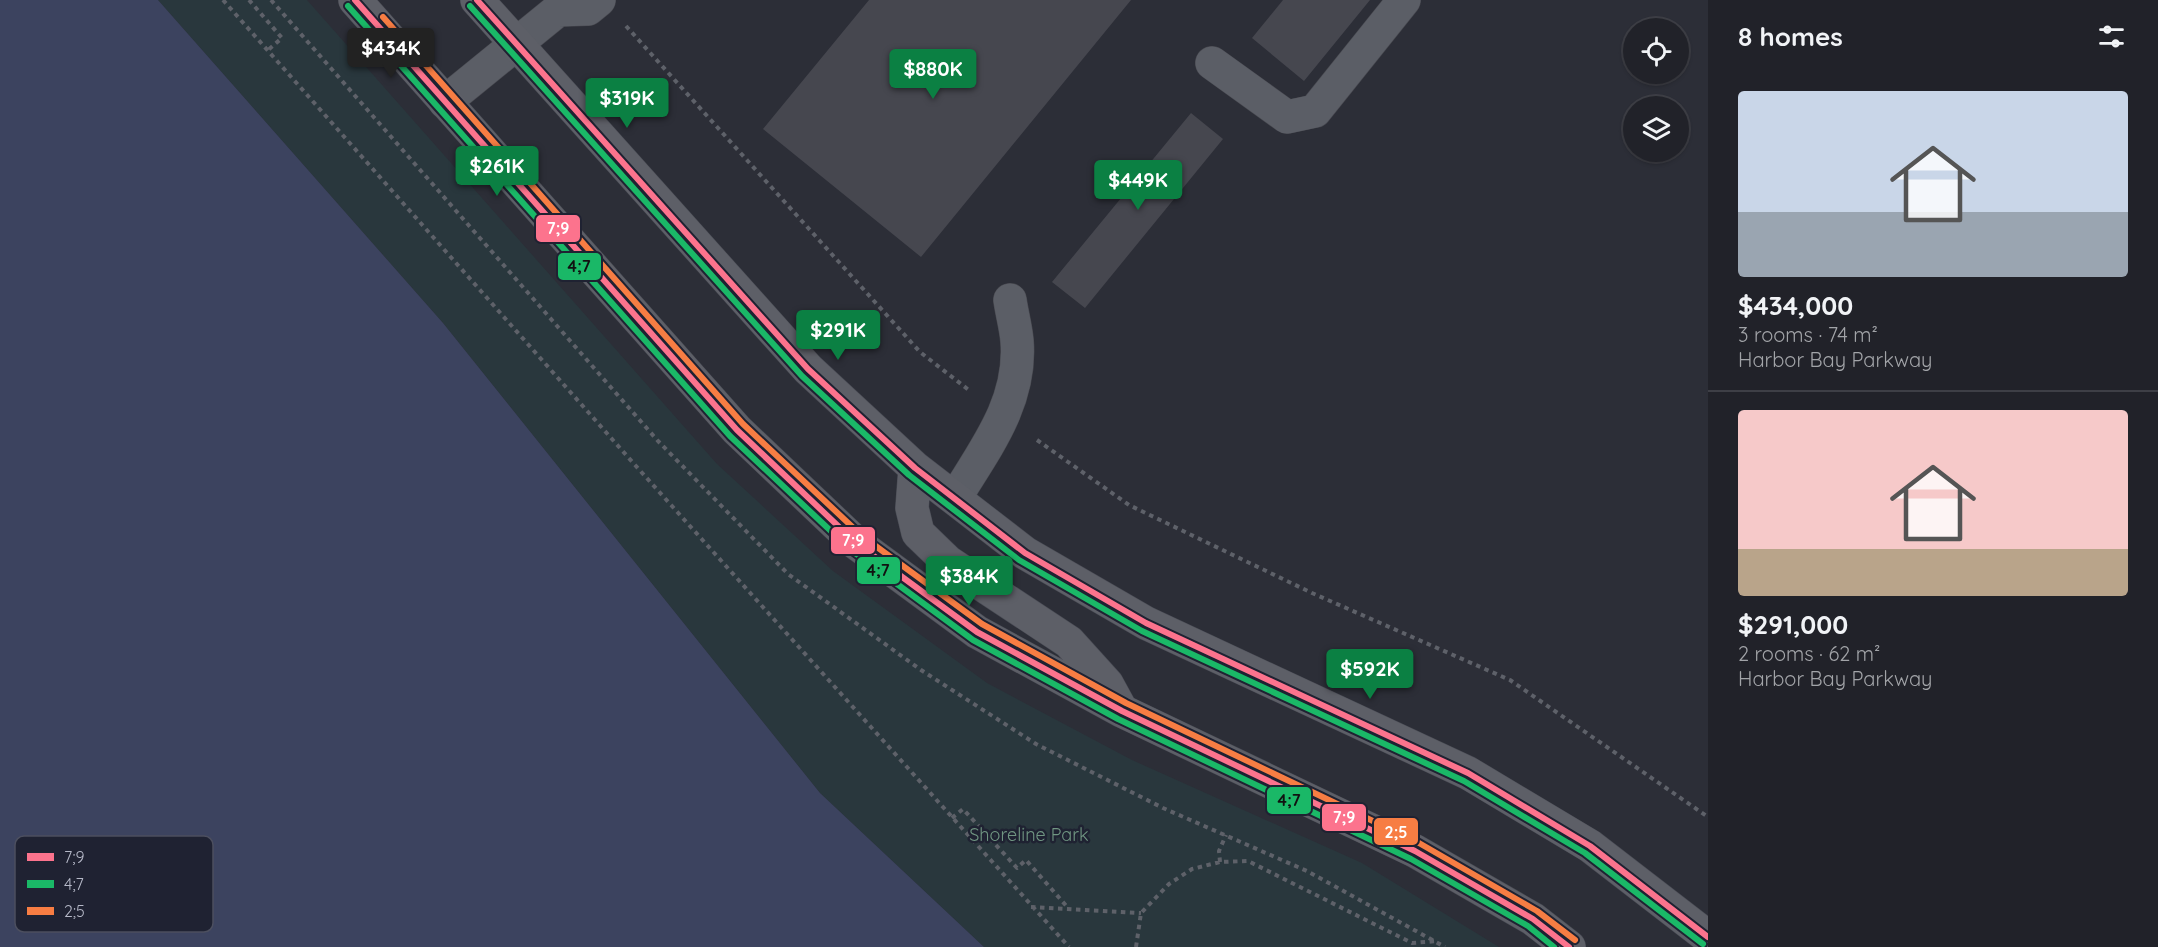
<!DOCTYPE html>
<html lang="en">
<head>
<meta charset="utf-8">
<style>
	:root { --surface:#212229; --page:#292a31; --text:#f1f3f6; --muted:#a2a4a8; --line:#3e3f46; --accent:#0b8043 }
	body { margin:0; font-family:Quicksand,sans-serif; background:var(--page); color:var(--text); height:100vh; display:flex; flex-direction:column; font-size:22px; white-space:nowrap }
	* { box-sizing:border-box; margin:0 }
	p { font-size:20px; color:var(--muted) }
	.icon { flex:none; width:33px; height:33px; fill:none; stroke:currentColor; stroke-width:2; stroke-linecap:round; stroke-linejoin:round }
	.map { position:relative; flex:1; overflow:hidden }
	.details { display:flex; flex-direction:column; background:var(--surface); width:450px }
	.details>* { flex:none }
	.controls { position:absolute; left:1623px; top:18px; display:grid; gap:12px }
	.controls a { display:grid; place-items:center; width:66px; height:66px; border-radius:50%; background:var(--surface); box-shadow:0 2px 4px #0004,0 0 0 2px var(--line); font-size:30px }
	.price { position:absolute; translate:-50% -51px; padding:0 14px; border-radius:6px; background:var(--accent); color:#fff; font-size:20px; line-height:39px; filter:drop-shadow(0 2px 3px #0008) }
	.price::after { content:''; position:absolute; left:50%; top:36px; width:18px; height:14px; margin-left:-9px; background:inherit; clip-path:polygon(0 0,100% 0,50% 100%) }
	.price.active { background:#222; color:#fff }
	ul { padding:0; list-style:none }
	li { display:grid; align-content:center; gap:12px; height:318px; padding:0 30px }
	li+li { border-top:2px solid var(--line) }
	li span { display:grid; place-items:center; height:186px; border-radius:6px; color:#555 }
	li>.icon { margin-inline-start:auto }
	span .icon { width:108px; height:108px; fill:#fffc; stroke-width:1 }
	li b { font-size:26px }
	h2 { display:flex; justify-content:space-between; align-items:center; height:72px; padding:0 30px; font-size:26px }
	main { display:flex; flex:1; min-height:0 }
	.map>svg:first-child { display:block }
	.green { fill:#29373d }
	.water { fill:#3c435f }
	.building { fill:#46474f }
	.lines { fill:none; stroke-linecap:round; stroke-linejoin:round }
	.minor-casing { stroke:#484950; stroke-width:34 }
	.major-casing { stroke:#494b54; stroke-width:34 }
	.path { stroke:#5e6169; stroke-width:4; stroke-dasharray:4.5 4.5; stroke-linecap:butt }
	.minor { stroke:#5b5e66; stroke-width:33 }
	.major { stroke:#5d5f67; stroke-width:33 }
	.bus-1-casing { stroke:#1f2232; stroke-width:10 }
	.bus-2-casing { stroke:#1f2232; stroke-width:10 }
	.bus-3-casing { stroke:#1f2232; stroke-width:10 }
	.bus-1 { stroke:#fc738d; stroke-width:6 }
	.bus-2 { stroke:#1ab867; stroke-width:6 }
	.bus-3 { stroke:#f77d43; stroke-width:6 }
	.labels { text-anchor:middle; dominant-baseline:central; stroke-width:5; stroke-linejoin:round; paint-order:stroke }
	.park-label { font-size:18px; fill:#709682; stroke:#1f2232 }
	.key { fill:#1f2232; stroke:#4c4f5f; stroke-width:1.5 }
	.key-label { font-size:16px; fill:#b6b9c8 }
	.line-badge { stroke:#1f2232; stroke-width:2 }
	.badge-label { font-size:16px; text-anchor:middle; font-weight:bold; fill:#fff }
	.pale-badge-label { font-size:16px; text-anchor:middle; font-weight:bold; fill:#111 }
</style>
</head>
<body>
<main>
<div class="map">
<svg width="1708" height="947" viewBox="0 0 1708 947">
	<rect width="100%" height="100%" fill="#2c2e37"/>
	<path class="green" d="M158,0h149l410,464 116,107 154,112 145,77 230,103 137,84h-515l-164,-154 -377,-470z"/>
	<path class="water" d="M0,0h158l285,323 377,470 164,154h-984z"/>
	<path class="building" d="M869,0h262l-210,257 -158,-128z
		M1283,0h87l-66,81 -52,-43z
		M1191,113l32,26 -138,169 -33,-26z"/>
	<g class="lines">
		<defs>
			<path id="minor" d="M1212,63l75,54 28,-6 89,-111
				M445,102l113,-92 30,-1 11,-9
				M955,498c30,-49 67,-96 62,-157 -1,-13 -5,-27 -7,-41"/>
			<path id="major" d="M355,0l382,430 119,113 121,89 145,79 293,140 118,68 36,28
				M477,0l331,369 107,99 110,85 121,70 322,150 122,73 118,91
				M915,468l-3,40 6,25 30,29 121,80 38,42 12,22"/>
		</defs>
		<use href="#minor" class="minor-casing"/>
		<use href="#major" class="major-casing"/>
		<path class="path" d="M223,0l412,465 434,482
			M249,0l33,38 -14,12
			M271,0l387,441 130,133 133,96 115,74 127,64 144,63 138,76
			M626,26l294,326 50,39
			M1037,440l92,65 183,88 198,87 198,137
			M952,818l11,-9 54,59 9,-8 43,49
			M1220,862l-1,-11 7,-16
			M1031,907l110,6
			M1136,947l5,-34 28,-29 23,-15 28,-7 28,-1 164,82 26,-2"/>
		<use href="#minor" class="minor"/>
		<use href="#major" class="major"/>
		<defs>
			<path id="bus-1" d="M355,0l382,430 119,113 121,89 145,79 293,140 118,68 36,28
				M477,0l331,369 107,99 110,85 121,70 322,150 122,73 118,91"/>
			<path id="bus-2" d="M348,6l382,430 121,114 122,90 145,79 293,140 117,67 26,21
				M470,6l332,370 107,99 110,85 123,71 322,150 121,72 118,91"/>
			<path id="bus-3" d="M383,17l360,407 119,112 120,88 144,79 293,140 118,68 38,29"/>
		</defs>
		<use href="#bus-1" class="bus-1-casing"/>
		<use href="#bus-2" class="bus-2-casing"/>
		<use href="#bus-3" class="bus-3-casing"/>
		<use href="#bus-1" class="bus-1"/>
		<use href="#bus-2" class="bus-2"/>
		<use href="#bus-3" class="bus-3"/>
	</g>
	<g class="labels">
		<g class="park-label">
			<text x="1029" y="834">Shoreline Park</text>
		</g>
	</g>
	<rect x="15" y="836" width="198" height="96" rx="9" class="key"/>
	<rect x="27" y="853" width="27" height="8" fill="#fc738d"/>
	<rect x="27" y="880" width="27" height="8" fill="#1ab867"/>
	<rect x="27" y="907" width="27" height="8" fill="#f77d43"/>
	<g class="key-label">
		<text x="64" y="863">7;9</text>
		<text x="64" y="890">4;7</text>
		<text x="64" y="917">2;5</text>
	</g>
	<g class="line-badge">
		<rect x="535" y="214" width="46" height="29" rx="6" fill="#fc738d"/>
		<rect x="557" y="252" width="45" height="29" rx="6" fill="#1ab867"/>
		<rect x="830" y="526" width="46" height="29" rx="6" fill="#fc738d"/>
		<rect x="856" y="556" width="45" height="29" rx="6" fill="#1ab867"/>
		<rect x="1266" y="786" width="46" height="29" rx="6" fill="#1ab867"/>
		<rect x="1321" y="803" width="46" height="29" rx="6" fill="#fc738d"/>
		<rect x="1373" y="817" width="46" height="29" rx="6" fill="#f77d43"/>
	</g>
	<g class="badge-label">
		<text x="558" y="234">7;9</text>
		<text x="853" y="546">7;9</text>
		<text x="1344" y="823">7;9</text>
		<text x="1396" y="838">2;5</text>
	</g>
	<g class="pale-badge-label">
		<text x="579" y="272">4;7</text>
		<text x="878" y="576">4;7</text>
		<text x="1289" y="806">4;7</text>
	</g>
</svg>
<div class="controls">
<a><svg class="icon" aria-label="locate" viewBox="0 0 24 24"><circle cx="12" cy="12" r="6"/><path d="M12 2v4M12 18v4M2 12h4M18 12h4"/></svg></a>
<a><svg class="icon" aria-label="layers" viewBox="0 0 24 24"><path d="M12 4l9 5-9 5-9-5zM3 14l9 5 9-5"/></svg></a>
</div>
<b class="price active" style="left:391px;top:79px">$434K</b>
<b class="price" style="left:933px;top:100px">$880K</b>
<b class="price" style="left:627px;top:129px">$319K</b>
<b class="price" style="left:497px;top:197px">$261K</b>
<b class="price" style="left:1138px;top:211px">$449K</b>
<b class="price" style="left:838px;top:361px">$291K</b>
<b class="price" style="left:969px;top:607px">$384K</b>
<b class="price" style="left:1370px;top:700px">$592K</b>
</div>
<section class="details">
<h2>8 homes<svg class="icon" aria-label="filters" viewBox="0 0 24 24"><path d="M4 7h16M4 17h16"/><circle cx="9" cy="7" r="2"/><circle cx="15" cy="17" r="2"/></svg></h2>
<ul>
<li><span style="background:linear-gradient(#c9d6e8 65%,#9aa5b1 0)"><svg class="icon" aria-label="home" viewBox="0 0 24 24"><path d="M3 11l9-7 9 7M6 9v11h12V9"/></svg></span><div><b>$434,000</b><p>3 rooms · 74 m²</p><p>Harbor Bay Parkway</p></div></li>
<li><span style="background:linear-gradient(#f6c9c9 75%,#b9a48a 0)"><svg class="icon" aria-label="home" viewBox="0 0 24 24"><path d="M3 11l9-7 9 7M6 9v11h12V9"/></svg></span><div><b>$291,000</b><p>2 rooms · 62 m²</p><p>Harbor Bay Parkway</p></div></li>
</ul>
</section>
</main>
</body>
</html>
